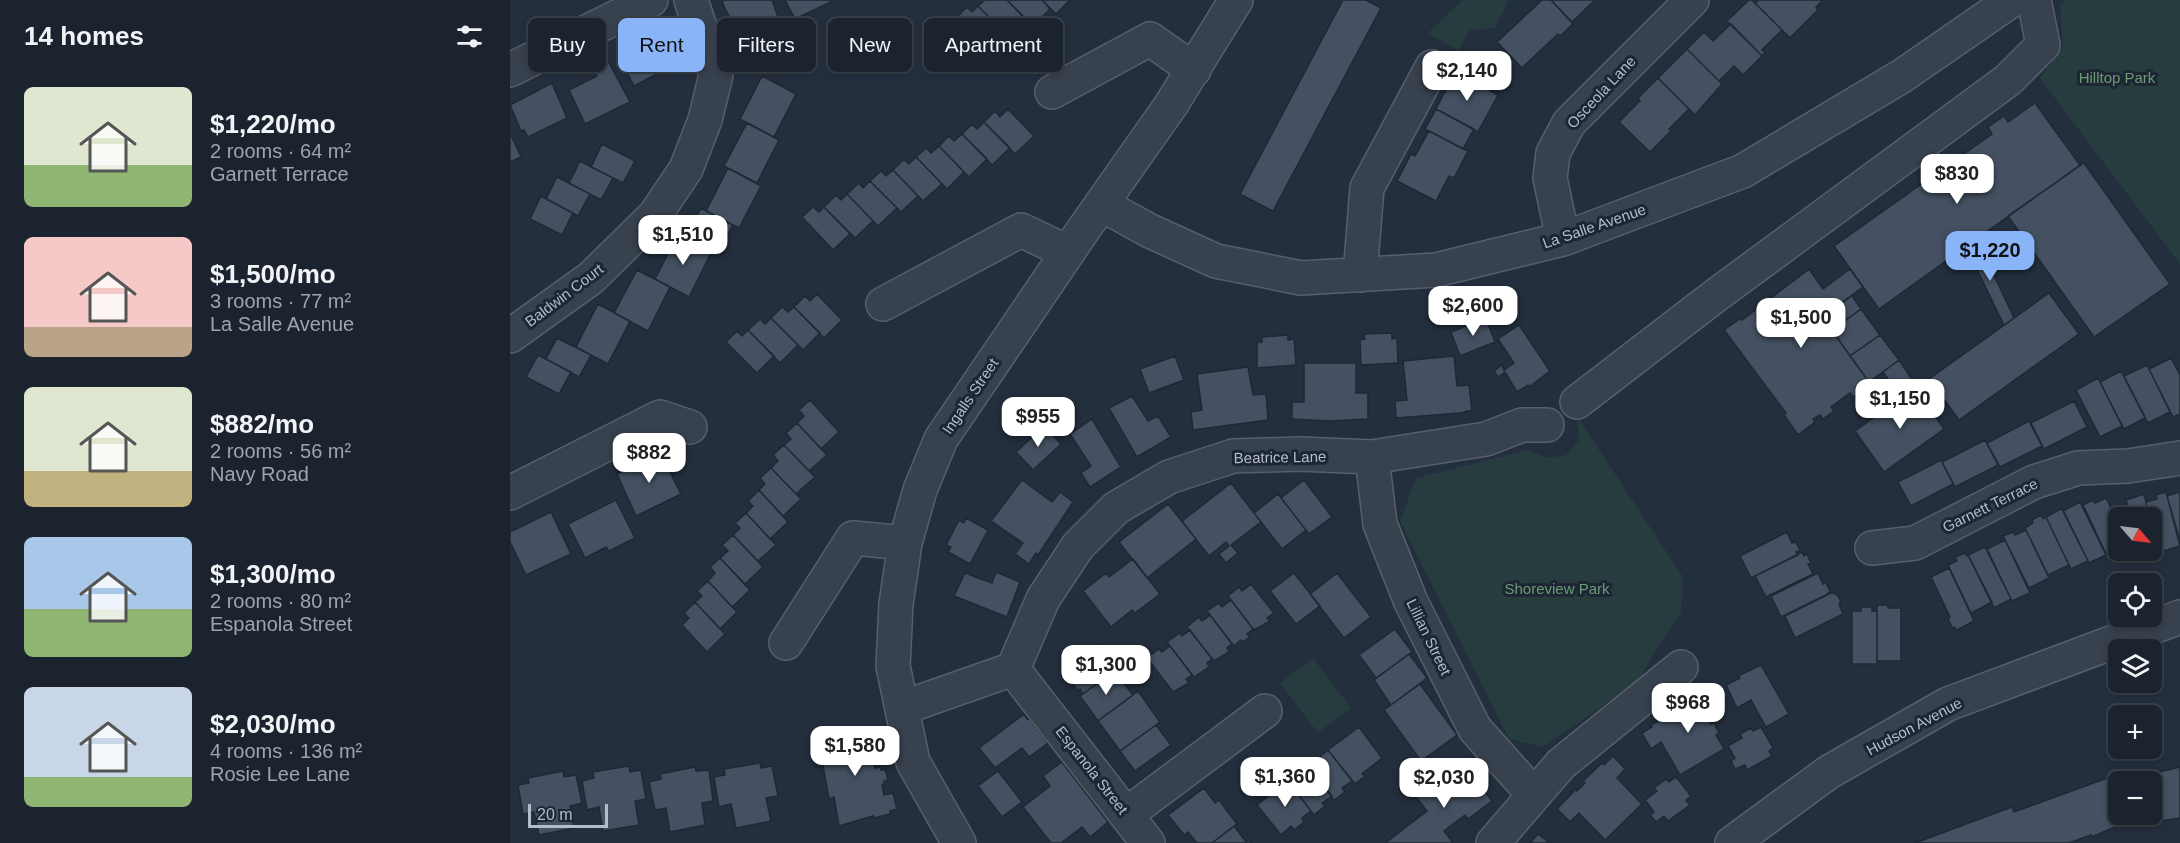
<!DOCTYPE html>
<html lang="en">
<head>
<meta charset="utf-8">
<style>
	:root { --surface:#1b232e; --page:#282f3a; --text:#f1f3f6; --muted:#a0a4aa; --line:#39404a; --accent:#8ab4f8 }
	body { margin:0; font-family:Arial,sans-serif; background:var(--page); color:var(--text); height:100vh; display:flex; flex-direction:column; font-size:22px; white-space:nowrap }
	* { box-sizing:border-box; margin:0 }
	p { font-size:20px; color:var(--muted) }
	.icon { flex:none; width:33px; height:33px; fill:none; stroke:currentColor; stroke-width:2; stroke-linecap:round; stroke-linejoin:round }
	.map { position:relative; flex:1; overflow:hidden }
	.side { display:flex; flex-direction:column; background:var(--surface); width:510px }
	.side>* { flex:none }
	.hud { position:absolute; left:18px; top:18px; width:570px; height:54px; display:flex; gap:12px }
	.needle { width:39px; rotate:118deg }
	.tools { position:absolute; left:1598px; top:507px; display:grid; gap:12px }
	.tools a { display:grid; place-items:center; width:54px; height:54px; border-radius:9px; background:var(--surface); box-shadow:0 3px 9px #0003,0 0 0 2px var(--line); font-size:30px }
	.scale { position:absolute; left:18px; bottom:15px; width:80px; box-sizing:border-box; padding-left:6px; border:3px solid #b4bcc9; border-top:0; font-size:16px; line-height:21px; white-space:nowrap; color:#b4bcc9; -webkit-text-stroke:4px #1d2633; paint-order:stroke }
	.price { position:absolute; translate:-50% -51px; padding:0 14px; border-radius:12px; background:#fff; color:#222; font-size:20px; line-height:39px; filter:drop-shadow(0 2px 3px #0008) }
	.price::after { content:''; position:absolute; left:50%; top:36px; width:18px; height:14px; margin-left:-9px; background:inherit; clip-path:polygon(0 0,100% 0,50% 100%) }
	.price.selected { background:var(--accent); color:#111 }
	ul { padding:0; list-style:none }
	li { display:flex; align-items:center; gap:18px; height:150px; padding:0 24px }
	li span { display:grid; place-items:center; flex:none; width:168px; height:120px; border-radius:9px; color:#555 }
	li>.icon { margin-inline-start:auto }
	span .icon { width:72px; height:72px; fill:#fffc; stroke-width:1 }
	li b { font-size:26px }
	h2 { display:flex; justify-content:space-between; align-items:center; height:72px; padding:0 24px; font-size:26px }
	.tag { padding:0 21px; border-radius:9px; background:var(--surface); box-shadow:0 3px 9px #0003,0 0 0 2px var(--line); font-size:21px; line-height:54px }
	.tag.selected { background:var(--accent); color:#111 }
	main { display:flex; flex:1; min-height:0 }
	.map>svg:first-child { display:block }
	.green { fill:#263c3f }
	.building { fill:#455162; stroke:#1f2835; stroke-width:1.5 }
	.lines { fill:none; stroke-linecap:round; stroke-linejoin:round }
	.minor-casing { stroke:#565f6c; stroke-width:36 }
	.minor { stroke:#38414e; stroke-width:33 }
	.labels { text-anchor:middle; dominant-baseline:central; stroke-width:6; stroke-linejoin:round; paint-order:stroke }
	.park-label { font-size:15px; fill:#6b9a76; stroke:#1d2633 }
	.street-label { font-size:15px; fill:#b4bcc9; stroke:#1d2633 }
</style>
</head>
<body>
<main>
<section class="side">
<h2>14 homes<svg class="icon" aria-label="filters" viewBox="0 0 24 24"><path d="M4 7h16M4 17h16"/><circle cx="9" cy="7" r="2"/><circle cx="15" cy="17" r="2"/></svg></h2>
<ul>
<li><span style="background:linear-gradient(#dfe7d0 65%,#8fb573 0)"><svg class="icon" aria-label="home" viewBox="0 0 24 24"><path d="M3 11l9-7 9 7M6 9v11h12V9"/></svg></span><div><b>$1,220/mo</b><p>2 rooms · 64 m²</p><p>Garnett Terrace</p></div></li>
<li><span style="background:linear-gradient(#f6c9c9 75%,#b9a48a 0)"><svg class="icon" aria-label="home" viewBox="0 0 24 24"><path d="M3 11l9-7 9 7M6 9v11h12V9"/></svg></span><div><b>$1,500/mo</b><p>3 rooms · 77 m²</p><p>La Salle Avenue</p></div></li>
<li><span style="background:linear-gradient(#dfe7d0 70%,#c2b280 0)"><svg class="icon" aria-label="home" viewBox="0 0 24 24"><path d="M3 11l9-7 9 7M6 9v11h12V9"/></svg></span><div><b>$882/mo</b><p>2 rooms · 56 m²</p><p>Navy Road</p></div></li>
<li><span style="background:linear-gradient(#a9c7e8 60%,#8fb573 0)"><svg class="icon" aria-label="home" viewBox="0 0 24 24"><path d="M3 11l9-7 9 7M6 9v11h12V9"/></svg></span><div><b>$1,300/mo</b><p>2 rooms · 80 m²</p><p>Espanola Street</p></div></li>
<li><span style="background:linear-gradient(#c9d6e8 75%,#8fb573 0)"><svg class="icon" aria-label="home" viewBox="0 0 24 24"><path d="M3 11l9-7 9 7M6 9v11h12V9"/></svg></span><div><b>$2,030/mo</b><p>4 rooms · 136 m²</p><p>Rosie Lee Lane</p></div></li>
</ul>
</section>
<div class="map">
<svg width="1670" height="843" viewBox="0 0 1670 843">
	<rect width="100%" height="100%" fill="#242f3e"/>
	<path class="green" d="M953,0h46l-14,28 -25,2 -12,21 -30,-18z
		M1555,0h115v264l-140,-186 23,-31 -3,-43z
		M1068,418l105,159 -2,36 -25,36 -17,32 -96,66 -34,-8 -109,-218 16,-43 112,-28 19,8 19,-3 13,-15z
		M803,658l38,50 -33,25 -38,-50z"/>
	<path class="building" d="M215,0h47l6,17 -40,18 -16,-33z
		M275,0h50l-40,19z
		M475,0h22l20,21 -17,17 -32,-32z
		M497,0h35l8,9 -17,17z
		M532,0h28l-14,14z
		M833,0h23l15,8 -108,203 -33,-17z
		M1032,0h9l22,24 -13,12 -2,-2 -36,34 -25,-26z
		M1041,0h44l-23,22z
		M1239,0h3l30,30 -20,20 3,3 -3,3 -35,-35z
		M1249,0h64l-7,7 2,3 -28,28 -35,-35z
		M468,6l26,26 -18,17 -30,-31 11,-11 5,5z
		M1221,24l31,32 -19,19 -9,-9 -15,15 -32,-32 17,-17 9,9z
		M152,31l16,32 -44,23 -17,-33z
		M1177,49l35,35 -27,31 -37,-37z
		M96,57l24,45 -45,22 -16,-34 28,-14 -6,-11z
		M945,72l43,23 -20,37 -42,-23z
		M252,76l34,18 -22,43 -34,-18z
		M1148,78l31,31 -20,20 2,2 -21,21 -31,-30 21,-21 -2,-3z
		M42,83l15,35 -39,19 -4,-7 -3,1 -11,-26z
		M1525,103l45,62 -201,144 -45,-63 158,-112 -4,-7 16,-11 4,6z
		M498,109l26,27 -19,18 -31,-32 11,-11 5,6z
		M926,109l38,20 -11,20 -38,-20z
		M474,122l26,26 -18,17 -30,-31 10,-10 5,5z
		M237,123l32,17 -22,43 -33,-17z
		M919,131l39,20 -14,27 -5,-2 -13,25 -39,-20 14,-27 4,2z
		M0,133l11,24 -11,5z
		M452,134l25,25 -18,18 -30,-31 10,-10 5,5z
		M92,144l33,17 -12,22 -32,-16z
		M429,146l25,26 -17,17 -31,-32 10,-9 5,5z
		M406,157l26,27 -19,17 -30,-31 11,-11 5,5z
		M70,161l33,17 -12,22 -32,-17z
		M1574,163l86,121 -76,53 -86,-121z
		M218,168l33,18 -22,42 -33,-17z
		M383,170l25,26 -17,16 -31,-31 11,-10 5,5z
		M47,177l33,17 -12,22 -32,-17z
		M360,181l27,27 -19,18 -31,-32 12,-11 4,5z
		M337,194l26,27 -18,17 -31,-31 12,-12 5,5z
		M31,196l32,17 -11,22 -32,-16z
		M303,207l6,5 5,-5 26,27 -17,16 -31,-33z
		M191,208l32,17 -12,23 -32,-17z
		M167,236l34,17 -22,44 -34,-18z
		M1467,239l37,79 -10,7 -38,-78z
		M1299,269l14,20 27,-20 13,18 -41,30 47,65 -7,3 3,4 -12,8 -3,-4 -19,14 3,4 -11,8 -3,-4 -7,4 2,3 -17,13 -14,-20 2,-2 -62,-83 17,-12 1,2z
		M127,270l33,17 -22,44 -34,-18z
		M1539,293l30,41 -120,86 -30,-41z
		M307,294l25,26 -18,18 -30,-31 11,-11 5,5z
		M1342,296l9,13 -29,21 -10,-13z
		M88,304l32,17 -22,43 -32,-17z
		M272,307l6,5 6,-5 26,26 -17,17 -32,-32z
		M1351,309l19,26 -30,21 -18,-26z
		M261,318l27,27 -18,18 -32,-33 12,-11 5,5z
		M976,318l9,24 -35,14 -9,-24z
		M1009,325l31,46 -21,16 -1,-2 -11,7 -12,-20 -7,5 -4,-6 8,-6 2,5 10,-7 -16,-24z
		M238,330l26,26 -17,17 -31,-31 11,-11 5,5z
		M882,333v6l5,-1 1,25 -37,2 -1,-25 5,-1 -1,-5z
		M778,335v5l6,-1 2,26 -39,3v-26h5v-5z
		M1370,335l19,25 -30,22 -19,-26z
		M47,338l34,17 -12,22 -33,-18z
		M28,355l33,17 -12,22 -33,-17z
		M665,356l9,24 -35,13 -9,-24z
		M944,356l3,30 12,-1 3,25 -12,3 -64,5 -1,-17 12,-1 -4,-39z
		M1661,358l9,17v39l-7,3 -24,-48z
		M1389,360l18,27 -16,11 -18,-26z
		M794,363h52v30h12v26l-39,2 -37,-2v-17h12z
		M1637,365l23,47 -22,11 -24,-47z
		M738,367l5,28 13,-1 2,26 -75,10 -2,-18 11,-2 -5,-36z
		M1611,371l24,47 -21,11 -24,-47z
		M1588,378l24,48 -22,11 -24,-47z
		M1405,388l29,41 -60,43 -29,-41z
		M622,396l16,25 10,-5 13,21 -34,20 -28,-49z
		M300,400l29,32 -18,17 -24,-26 7,-7 -5,-6z
		M1564,401l13,26 -43,22 -13,-26z
		M582,419l29,48 -31,20 -9,-14 10,-7 -21,-32z
		M1519,421l13,25 -42,21 -13,-24z
		M287,423l30,32 -18,16 -25,-26 7,-6 -5,-6z
		M534,426l17,18 -28,26 -17,-18z
		M1475,440l13,25 -43,22 -13,-25z
		M274,445l31,32 -19,17 -25,-26 7,-7 -5,-6z
		M152,452v4l19,38 -45,22 -19,-42z
		M1431,460l12,24 -42,22 -13,-24z
		M261,468l30,31 -18,17 -24,-26 6,-6 -5,-6z
		M512,480l30,22 8,-10 13,10 -35,53 -2,-2 -7,11 -14,-10 8,-11 -32,-22z
		M794,480l28,37 -23,17 -28,-36z
		M721,483l30,39 -30,23 7,8 -12,10 -7,-9 10,-8 -3,-4 -17,14 -27,-35z
		M249,490l29,32 -18,17 -24,-26 7,-7 -5,-5z
		M1656,492l14,54 -20,6 -14,-50 11,-3 -1,-4z
		M1670,492v49l-13,-45z
		M768,494l28,36 -24,19 -28,-36z
		M1634,494l6,24h-19l-5,-18z
		M1596,498l12,24 1,28 -12,6 -24,-51 10,-5 2,3z
		M106,500l19,38 -26,13 -3,-4 -21,11 -17,-34z
		M1570,502l26,53 -17,8 -26,-52z
		M658,504l28,35 -49,39 -28,-36z
		M1552,508l26,53 -17,8 -25,-52z
		M41,512l20,42 -45,21 -16,-33v-10z
		M236,513l30,32 -18,16 -25,-26 7,-7 -5,-5z
		M1531,515l2,4 3,-2 23,48 -21,10 -23,-47 8,-5 -1,-3z
		M456,518l22,12 -18,34 -22,-12 3,-5 -5,-2 13,-25 5,3z
		M1641,521l9,30 -18,6 -2,-7h11z
		M1516,530l23,48 -20,10 -26,-52 10,-4 2,3z
		M1277,532l5,11 4,-1 4,9 -4,1 2,3 -47,23 -11,-22z
		M223,535l30,32 -18,17 -25,-26 8,-7 -6,-6z
		M1495,540l25,53 -18,8 -25,-52z
		M1475,547l26,52 -17,9 -26,-53z
		M1292,552l2,4 3,-2 4,9 -3,1 5,10 -47,23 -11,-21z
		M1455,553l2,3 1,-1 24,47 -21,11 -23,-48 9,-4 -2,-4z
		M210,558l30,32 -18,17 -24,-26 7,-8 -5,-6z
		M623,559l27,35 -25,19 -3,-3 -21,17 -28,-36 23,-18 3,4z
		M1439,568l25,53 -17,9 -3,-3 -2,1 -4,-10 2,-1 -19,-40z
		M486,572l24,10 -13,35 -53,-21 11,-23 27,10z
		M784,573l26,33 -24,18 -26,-33z
		M827,573l34,44 -27,21 -34,-44z
		M1308,573l5,11 3,-1 4,8 -2,3 -47,23 -10,-21z
		M198,581l29,31 -17,17 -25,-27 7,-6 -5,-5z
		M741,584l23,29 -7,5 3,3 -16,9 -26,-34 11,-9 3,4z
		M1323,592l1,2 2,-1 5,9 -2,2 4,10 -48,24 -10,-22z
		M721,600l22,29 -6,5 3,3 -7,5 -2,-2 -7,6 -27,-35 12,-8 3,4z
		M185,602l30,32 -18,18 -25,-27 7,-7 -5,-5z
		M1367,605h11v3h13v53h-24z
		M1351,607h11v4h5v53h-25v-53h9z
		M700,615l22,29 -5,4 2,4 -15,9 -27,-34 12,-10 3,4z
		M885,629l17,23 -36,26 -17,-23z
		M680,630l22,29 -5,4 2,4 -15,10 -27,-35 13,-9 2,3z
		M591,643l18,24 -36,27 -3,-5 -2,2 -9,-13 2,-1 -6,-8z
		M660,646l22,29 -6,4 3,4 -16,9 -26,-34 12,-9 3,3z
		M899,654l18,24 -36,27 -17,-25z
		M1251,665l28,49 -23,13 -15,-27 -14,8 -11,-23 14,-7 -2,-2z
		M605,671l18,24 -35,26 -18,-25z
		M910,684l37,51 -36,26 -37,-51z
		M628,691l22,31 -40,29 -22,-30z
		M1197,696l3,4 3,-2 10,16 -14,10 5,-1 5,10 -3,2 8,14 -44,26 -19,-33 -10,7 -9,-16 10,-6 -1,-2 13,-7 1,2 8,-5 -1,-2 23,-14 1,3z
		M514,714l3,5 2,-1 19,25 -19,14 -7,-9 -27,20 -16,-20z
		M646,725l15,20 -36,26 -15,-20z
		M362,727l5,19 -7,1 5,21 5,-1 1,3 4,-1 3,11 -4,1v3l-2,1 2,10 9,-2 4,16 -7,2v3l-16,4 -1,-2 -34,10 -5,-29 -5,2 -7,-39 -2,1 -5,-19 15,-4 1,3 19,-5v-3z
		M849,727l23,31 -20,16 3,2 -10,8 -27,-34z
		M1251,727l12,21 -4,3 3,5 -25,14 -2,-5 -10,4 -4,-8 4,-3 -7,-12 14,-8 -2,-4 11,-6 2,3z
		M818,750l24,31 -10,7 3,4 -11,8 -25,-34z
		M1103,756l12,13 -8,9 25,26 -37,36 -26,-27 -9,9 -13,-13 19,-20 1,2 8,-8 -2,-2 19,-18 2,2z
		M552,762l46,60 -18,15 -8,-10 -21,16h-10l-28,-36 27,-21 -7,-10z
		M250,763l1,5 11,-2 6,30 -12,2 5,23 -35,7 -5,-24 -12,3 -5,-30 11,-2 -1,-6z
		M955,765l27,36 -24,18 -3,-4 -21,16 9,12h-68l42,-32 -11,-14 24,-19 3,5z
		M119,766l1,6 11,-2 5,29 -11,2 4,24 -36,6 -4,-24 -12,3 -5,-29 12,-3 -1,-6z
		M799,766l23,30 -10,7 3,3 -11,9 -26,-34z
		M185,767l1,4 13,-1 4,31 -11,2 3,22 -35,7 -4,-24 -11,2 -6,-28 12,-3 -1,-5z
		M1670,767v51l-26,4 -3,-40h-3l-1,-7z
		M53,771l1,6 12,-2 6,28 -12,3 4,22 -35,7 -5,-23 -11,2 -5,-29 11,-2 -1,-5z
		M488,771l24,31 -20,15 -24,-31z
		M1166,777l15,19 -5,4 4,5 -22,16 -4,-5 -8,6 -6,-7 4,-3 -9,-12 12,-9 -3,-3 12,-9 3,3z
		M1600,777l8,23v14h6l2,8 -34,15 -1,-2 -22,8h-154l97,-36 2,5z
		M778,781l23,30 -9,7 2,4 -10,8 -3,-4 -10,9 -24,-30z
		M694,788l11,15 4,-3 18,24 -25,19h-15l-9,-11 -4,3 -16,-20z
		M724,826l12,16 3,-2 3,3h-40z
		M1028,834l12,9h-20z"/>
	<g class="lines">
		<defs>
			<path id="minor" d="M0,70l141,-70
				M542,92l98,-53 44,31
				M591,204l49,27 66,30 85,17 135,-8 127,-31 180,-68 159,-95 110,-76
				M1053,239l-13,-61 3,-25 16,-30 123,-123
				M850,275l7,-87 65,-121
				M373,304l138,-74 46,22
				M0,336l81,-58 64,-63 31,-46 19,-49 11,-45 -25,-75
				M1067,402l138,-106 293,-216 35,-35 -9,-45
				M862,457l8,67 31,78 64,127 59,66
				M0,493l150,-76 30,10
				M1362,548l43,-5 119,-61 44,-14 50,-2 52,-8
				M276,643l67,-105 52,5
				M503,669l135,174
				M392,708l111,-39 30,-70 35,-53 38,-38 53,-31 64,-21 67,-2 72,3 114,-18 36,-14h25
				M617,814l138,-103
				M449,843l-46,-81 -20,-96 3,-62 9,-61 15,-53 21,-51 140,-206 90,-128 65,-105
				M983,843l68,-79 120,-97
				M1222,843l97,-71 119,-68 232,-87"/>
		</defs>
		<use href="#minor" class="minor-casing"/>
		<use href="#minor" class="minor"/>
	</g>
	<g class="labels">
		<g class="park-label">
			<text x="1607" y="77">Hilltop Park</text>
			<text x="1047" y="588">Shoreview Park</text>
		</g>
		<g class="street-label">
			<text transform="translate(1091 92) rotate(-47)">Osceola Lane</text>
			<text transform="translate(1084 226) rotate(-19)">La Salle Avenue</text>
			<text transform="translate(54 295) rotate(-37)">Baldwin Court</text>
			<text transform="translate(460 396) rotate(-56)">Ingalls Street</text>
			<text transform="translate(770 457) rotate(-1)">Beatrice Lane</text>
			<text transform="translate(1480 505) rotate(-26)">Garnett Terrace</text>
			<text transform="translate(919 637) rotate(64)">Lillian Street</text>
			<text transform="translate(1404 726) rotate(-28)">Hudson Avenue</text>
			<text transform="translate(582 770) rotate(52)">Espanola Street</text>
		</g>
	</g>
</svg>
<div class="tools">
<a><svg class="needle" viewBox="-14 -14 28 28"><path d="M0-13l5 13h-10z" fill="#e53935"/><path d="M0 13l5-13h-10z" fill="#a0a4aa"/></svg></a>
<a><svg class="icon" aria-label="locate" viewBox="0 0 24 24"><circle cx="12" cy="12" r="6"/><path d="M12 2v4M12 18v4M2 12h4M18 12h4"/></svg></a>
<a><svg class="icon" aria-label="layers" viewBox="0 0 24 24"><path d="M12 4l9 5-9 5-9-5zM3 14l9 5 9-5"/></svg></a>
<a>+</a>
<a>−</a>
</div>
<div class="scale">20 m</div>
<b class="price" style="left:957px;top:102px">$2,140</b>
<b class="price" style="left:1447px;top:205px">$830</b>
<b class="price" style="left:173px;top:266px">$1,510</b>
<b class="price selected" style="left:1480px;top:282px">$1,220</b>
<b class="price" style="left:963px;top:337px">$2,600</b>
<b class="price" style="left:1291px;top:349px">$1,500</b>
<b class="price" style="left:1390px;top:430px">$1,150</b>
<b class="price" style="left:528px;top:448px">$955</b>
<b class="price" style="left:139px;top:484px">$882</b>
<b class="price" style="left:596px;top:696px">$1,300</b>
<b class="price" style="left:1178px;top:734px">$968</b>
<b class="price" style="left:345px;top:777px">$1,580</b>
<b class="price" style="left:775px;top:808px">$1,360</b>
<b class="price" style="left:934px;top:809px">$2,030</b>
<div class="hud">
<a class="tag">Buy</a>
<a class="tag selected">Rent</a>
<a class="tag">Filters</a>
<a class="tag">New</a>
<a class="tag">Apartment</a>
</div>
</div>
</main>
</body>
</html>
